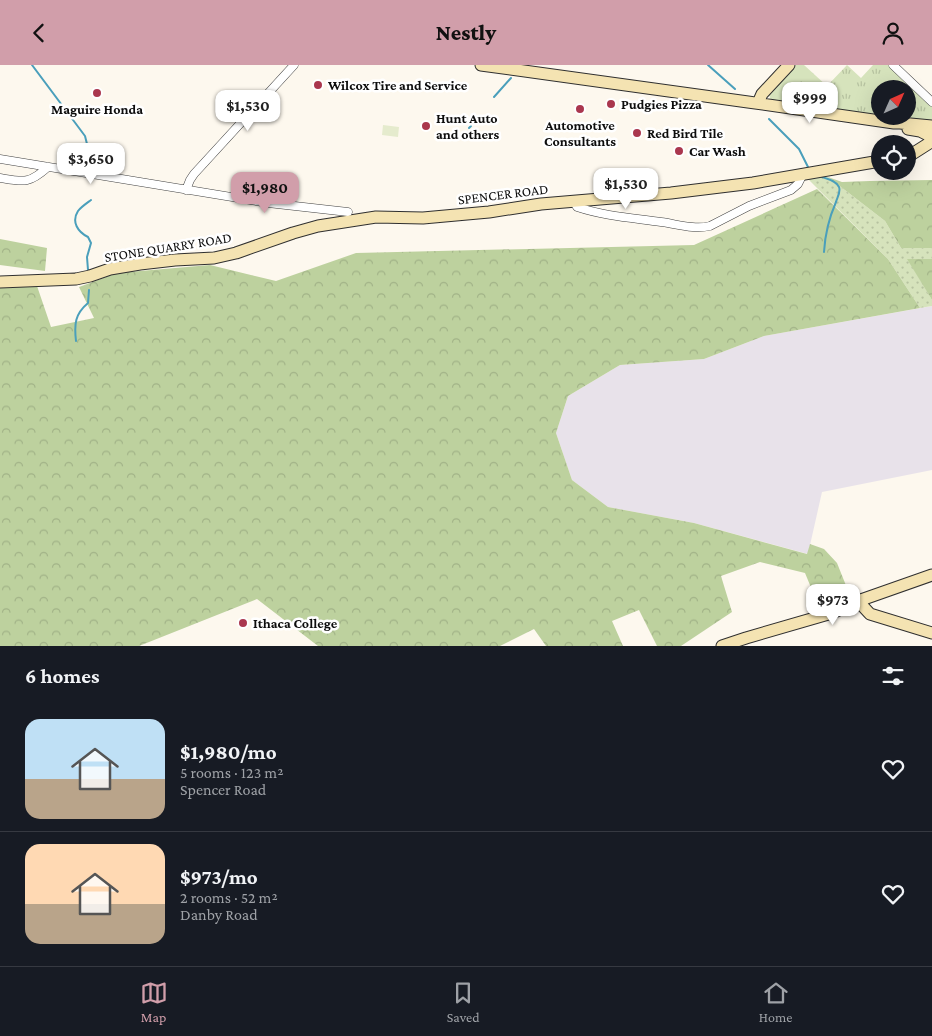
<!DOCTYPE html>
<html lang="en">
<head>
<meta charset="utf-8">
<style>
	:root { --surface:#171b24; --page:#242831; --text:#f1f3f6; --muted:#9ea1a6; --line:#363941; --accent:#d19eaa }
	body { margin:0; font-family:"Crimson Pro",serif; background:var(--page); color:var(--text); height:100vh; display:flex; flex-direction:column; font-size:19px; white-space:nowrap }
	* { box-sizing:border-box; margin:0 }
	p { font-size:16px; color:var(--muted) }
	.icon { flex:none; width:28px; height:28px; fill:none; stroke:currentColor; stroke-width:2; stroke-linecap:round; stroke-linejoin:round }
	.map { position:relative; height:581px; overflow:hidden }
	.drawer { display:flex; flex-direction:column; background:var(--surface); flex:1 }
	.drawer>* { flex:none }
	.needle { width:32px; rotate:45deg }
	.buttons { position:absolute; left:871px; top:15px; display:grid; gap:10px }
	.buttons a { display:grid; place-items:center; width:45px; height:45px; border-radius:50%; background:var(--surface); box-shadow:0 5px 20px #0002; font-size:25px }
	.price { position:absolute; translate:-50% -42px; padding:0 11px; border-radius:10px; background:#fff; color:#222; font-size:16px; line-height:32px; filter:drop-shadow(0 1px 2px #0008) }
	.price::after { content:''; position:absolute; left:50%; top:30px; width:15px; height:11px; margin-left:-8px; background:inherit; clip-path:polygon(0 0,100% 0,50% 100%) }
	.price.current { background:var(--accent); color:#111 }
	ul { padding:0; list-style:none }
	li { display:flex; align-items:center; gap:15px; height:125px; padding:0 25px }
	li+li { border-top:1px solid var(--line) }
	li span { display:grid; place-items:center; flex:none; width:140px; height:100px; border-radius:15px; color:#555 }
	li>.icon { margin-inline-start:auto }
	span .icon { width:60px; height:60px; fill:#fffc; stroke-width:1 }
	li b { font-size:21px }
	h2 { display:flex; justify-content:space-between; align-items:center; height:60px; padding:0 25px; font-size:21px }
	header { display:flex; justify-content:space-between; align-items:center; height:65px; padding:0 25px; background:var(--accent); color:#111; font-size:22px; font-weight:800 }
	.tabs { display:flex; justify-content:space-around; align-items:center; height:70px; border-top:1px solid var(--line); background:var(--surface); font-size:14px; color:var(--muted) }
	.tabs a { display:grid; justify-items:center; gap:2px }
	.tabs .current { color:var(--accent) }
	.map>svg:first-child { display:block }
	.industrial { fill:#e8e2ea }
	.grass { fill:url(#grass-dots) }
	.forest { fill:url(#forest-crowns) }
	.park { fill:url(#park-tufts); fill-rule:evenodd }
	.pitch { fill:#e5ebcd }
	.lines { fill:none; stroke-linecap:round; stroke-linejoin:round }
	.stream { stroke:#4a9fbb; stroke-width:2 }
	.street-casing { stroke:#404040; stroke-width:9 }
	.secondary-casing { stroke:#2f2f2f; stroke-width:13 }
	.street { stroke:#fff; stroke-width:8 }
	.secondary { stroke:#f4e3b2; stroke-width:11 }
	.poi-dot { fill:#aa374e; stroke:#fff; stroke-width:2 }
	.labels { text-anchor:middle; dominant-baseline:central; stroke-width:5; stroke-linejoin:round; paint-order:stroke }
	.poi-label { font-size:14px; font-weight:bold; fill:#0d0d0d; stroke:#fff; text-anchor:start }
	.street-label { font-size:14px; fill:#0d0d0d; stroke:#fff }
</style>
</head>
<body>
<header><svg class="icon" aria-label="back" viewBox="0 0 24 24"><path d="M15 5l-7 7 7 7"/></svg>Nestly<svg class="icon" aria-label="person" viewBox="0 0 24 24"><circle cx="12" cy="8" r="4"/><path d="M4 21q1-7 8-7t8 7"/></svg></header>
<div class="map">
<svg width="932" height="581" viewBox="0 0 932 581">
	<defs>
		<pattern id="grass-dots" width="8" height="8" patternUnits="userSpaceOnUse" patternTransform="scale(1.25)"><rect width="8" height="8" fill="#d6e3bc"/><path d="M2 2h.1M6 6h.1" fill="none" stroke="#b6c2a0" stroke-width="1.8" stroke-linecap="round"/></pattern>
		<pattern id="forest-crowns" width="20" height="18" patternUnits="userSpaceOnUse" patternTransform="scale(1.25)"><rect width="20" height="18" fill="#bdd19e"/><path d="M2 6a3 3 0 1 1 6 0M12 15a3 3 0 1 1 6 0" fill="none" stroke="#a1b287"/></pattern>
		<pattern id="park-tufts" width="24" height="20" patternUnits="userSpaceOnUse" patternTransform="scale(1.25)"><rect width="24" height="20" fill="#d6e3bc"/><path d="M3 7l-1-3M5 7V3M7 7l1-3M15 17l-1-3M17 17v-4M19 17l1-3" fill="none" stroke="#b6c2a0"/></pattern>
	</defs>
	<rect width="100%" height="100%" fill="#fdf8ee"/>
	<path class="industrial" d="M932,241v164l-110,22 -14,62 -114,-31 -86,-16 -36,-27 -16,-47 12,-37 52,-31 84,-6 60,-23z"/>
	<path class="grass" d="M828,112l57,44 16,27h31v11h-24l24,41v6l-12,2 -32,-49 -80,-80z"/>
	<path class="forest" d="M828,112l14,5 28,-1 62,-1v68h-31l-16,-27z
		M817,124l71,70 32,49 -156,28 -60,23 -84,6 -52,31 -12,37 16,47 36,27 86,16 113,31 3,-10 14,5 13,14 10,25 -30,14 -12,-29 -45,-11 -39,14 11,36 -51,34h-24l-18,-36 -27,11 11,25h-77l-12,-17 -34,17h-182l-61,-47 -118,47h-139v-358l37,-2 14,41 43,-9 -15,-31 38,-14 93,-8 66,16 80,-28 338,-8z
		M0,174l47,9 -2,23 -45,-6z
		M907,194h25v41z"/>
	<path class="park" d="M796,0h8l23,21 20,-21 14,13 12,-13h15l44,41v17h-4l-157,-23 -2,-5 1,-2zM880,24h28v27h-28z"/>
	<path class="pitch" d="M383,60l16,2 -1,10 -16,-2z"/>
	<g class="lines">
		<path class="stream" d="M32,0l53,71 2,8 5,5 7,17
			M708,0l27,24
			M494,32l17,-19
			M769,54l30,30 9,18
			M469,63l2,-2
			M822,112c6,2 14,4 17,10 2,5 -2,11 -3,15 -7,16 -11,33 -12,50
			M88,205l-1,-13 4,-14 -3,-6c-10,-5 -17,-15 -10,-26 3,-4 9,-8 13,-11
			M76,276c-2,-17 -1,-27 12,-38l1,-13"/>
		<defs>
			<path id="street" d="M893,0l39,37
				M0,94l268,44 80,9
				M0,113c24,4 29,6 48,-11
				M186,125l4,-10 4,-6 100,-109
				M574,137l3,5c27,9 56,11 84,15 16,2 33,8 49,4l39,-20 42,-16 7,-6 4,-8"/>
			<path id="secondary" d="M481,0l267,37 146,21h6l32,3
				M758,38l4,-9 27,-29
				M908,64l12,2 10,5
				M909,91l22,-14
				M0,217l76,-3 14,-3 20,-7 30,-5 35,-4 39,-2 22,-5 57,-20 25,-7 58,-9 47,1 66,-6 52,-8 130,-11 82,-10 127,-22
				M858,536l12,13 62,19
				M722,581l24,-8 86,-25 26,-12 74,-26"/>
		</defs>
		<use href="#street" class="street-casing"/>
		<use href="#secondary" class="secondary-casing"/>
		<use href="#street" class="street"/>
		<use href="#secondary" class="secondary"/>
	</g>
	<g class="poi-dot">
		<circle cx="318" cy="20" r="5"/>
		<circle cx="97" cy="28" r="5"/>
		<circle cx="611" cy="39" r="5"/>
		<circle cx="580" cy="44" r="5"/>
		<circle cx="426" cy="61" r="5"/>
		<circle cx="637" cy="68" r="5"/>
		<circle cx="679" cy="86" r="5"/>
		<circle cx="243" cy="558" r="5"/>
	</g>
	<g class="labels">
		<g class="poi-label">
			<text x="328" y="20">Wilcox Tire and Service</text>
			<text x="621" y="39">Pudgies Pizza</text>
			<text x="97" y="44" text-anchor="middle">Maguire Honda</text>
			<text x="436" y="53">Hunt Auto<tspan x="436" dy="16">and others</tspan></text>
			<text x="580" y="60" text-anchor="middle">Automotive<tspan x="580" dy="16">Consultants</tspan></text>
			<text x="647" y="68">Red Bird Tile</text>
			<text x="689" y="86">Car Wash</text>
			<text x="253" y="558">Ithaca College</text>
		</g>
		<g class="street-label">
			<text transform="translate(503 129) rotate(-7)">SPENCER ROAD</text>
			<text transform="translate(168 182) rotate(-9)">STONE QUARRY ROAD</text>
		</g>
	</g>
</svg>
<div class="buttons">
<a><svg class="needle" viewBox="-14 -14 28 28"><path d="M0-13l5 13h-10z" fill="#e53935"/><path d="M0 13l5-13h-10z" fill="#9ea1a6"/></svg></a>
<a><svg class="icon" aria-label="locate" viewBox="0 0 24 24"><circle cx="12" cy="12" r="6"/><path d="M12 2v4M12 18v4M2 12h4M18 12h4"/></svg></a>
</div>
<b class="price" style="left:810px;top:59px">$999</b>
<b class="price" style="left:248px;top:67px">$1,530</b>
<b class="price" style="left:91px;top:120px">$3,650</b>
<b class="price" style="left:626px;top:145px">$1,530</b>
<b class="price current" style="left:265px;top:149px">$1,980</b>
<b class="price" style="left:833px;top:561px">$973</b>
</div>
<section class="drawer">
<h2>6 homes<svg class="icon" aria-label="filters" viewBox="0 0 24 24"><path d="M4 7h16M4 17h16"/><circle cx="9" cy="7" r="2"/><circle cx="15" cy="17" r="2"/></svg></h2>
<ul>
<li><span style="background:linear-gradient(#bfe0f5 60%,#b9a48a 0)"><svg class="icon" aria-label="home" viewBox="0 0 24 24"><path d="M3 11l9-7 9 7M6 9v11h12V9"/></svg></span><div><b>$1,980/mo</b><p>5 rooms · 123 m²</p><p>Spencer Road</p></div><svg class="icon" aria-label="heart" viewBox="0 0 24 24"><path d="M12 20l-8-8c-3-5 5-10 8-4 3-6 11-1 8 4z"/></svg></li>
<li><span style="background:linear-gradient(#ffd9b3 60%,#b9a48a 0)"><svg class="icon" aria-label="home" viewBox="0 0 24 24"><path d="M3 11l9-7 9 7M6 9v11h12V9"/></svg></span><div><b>$973/mo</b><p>2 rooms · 52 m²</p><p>Danby Road</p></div><svg class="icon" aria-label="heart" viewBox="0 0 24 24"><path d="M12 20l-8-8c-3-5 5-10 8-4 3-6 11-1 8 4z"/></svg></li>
</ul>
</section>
<nav class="tabs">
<a class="current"><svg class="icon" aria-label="map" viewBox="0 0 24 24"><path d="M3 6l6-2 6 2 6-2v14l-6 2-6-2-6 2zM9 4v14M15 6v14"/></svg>Map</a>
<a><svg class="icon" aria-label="saved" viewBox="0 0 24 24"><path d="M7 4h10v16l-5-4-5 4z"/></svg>Saved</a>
<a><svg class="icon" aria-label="home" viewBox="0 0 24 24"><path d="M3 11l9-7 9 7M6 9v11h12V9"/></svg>Home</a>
</nav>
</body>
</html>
